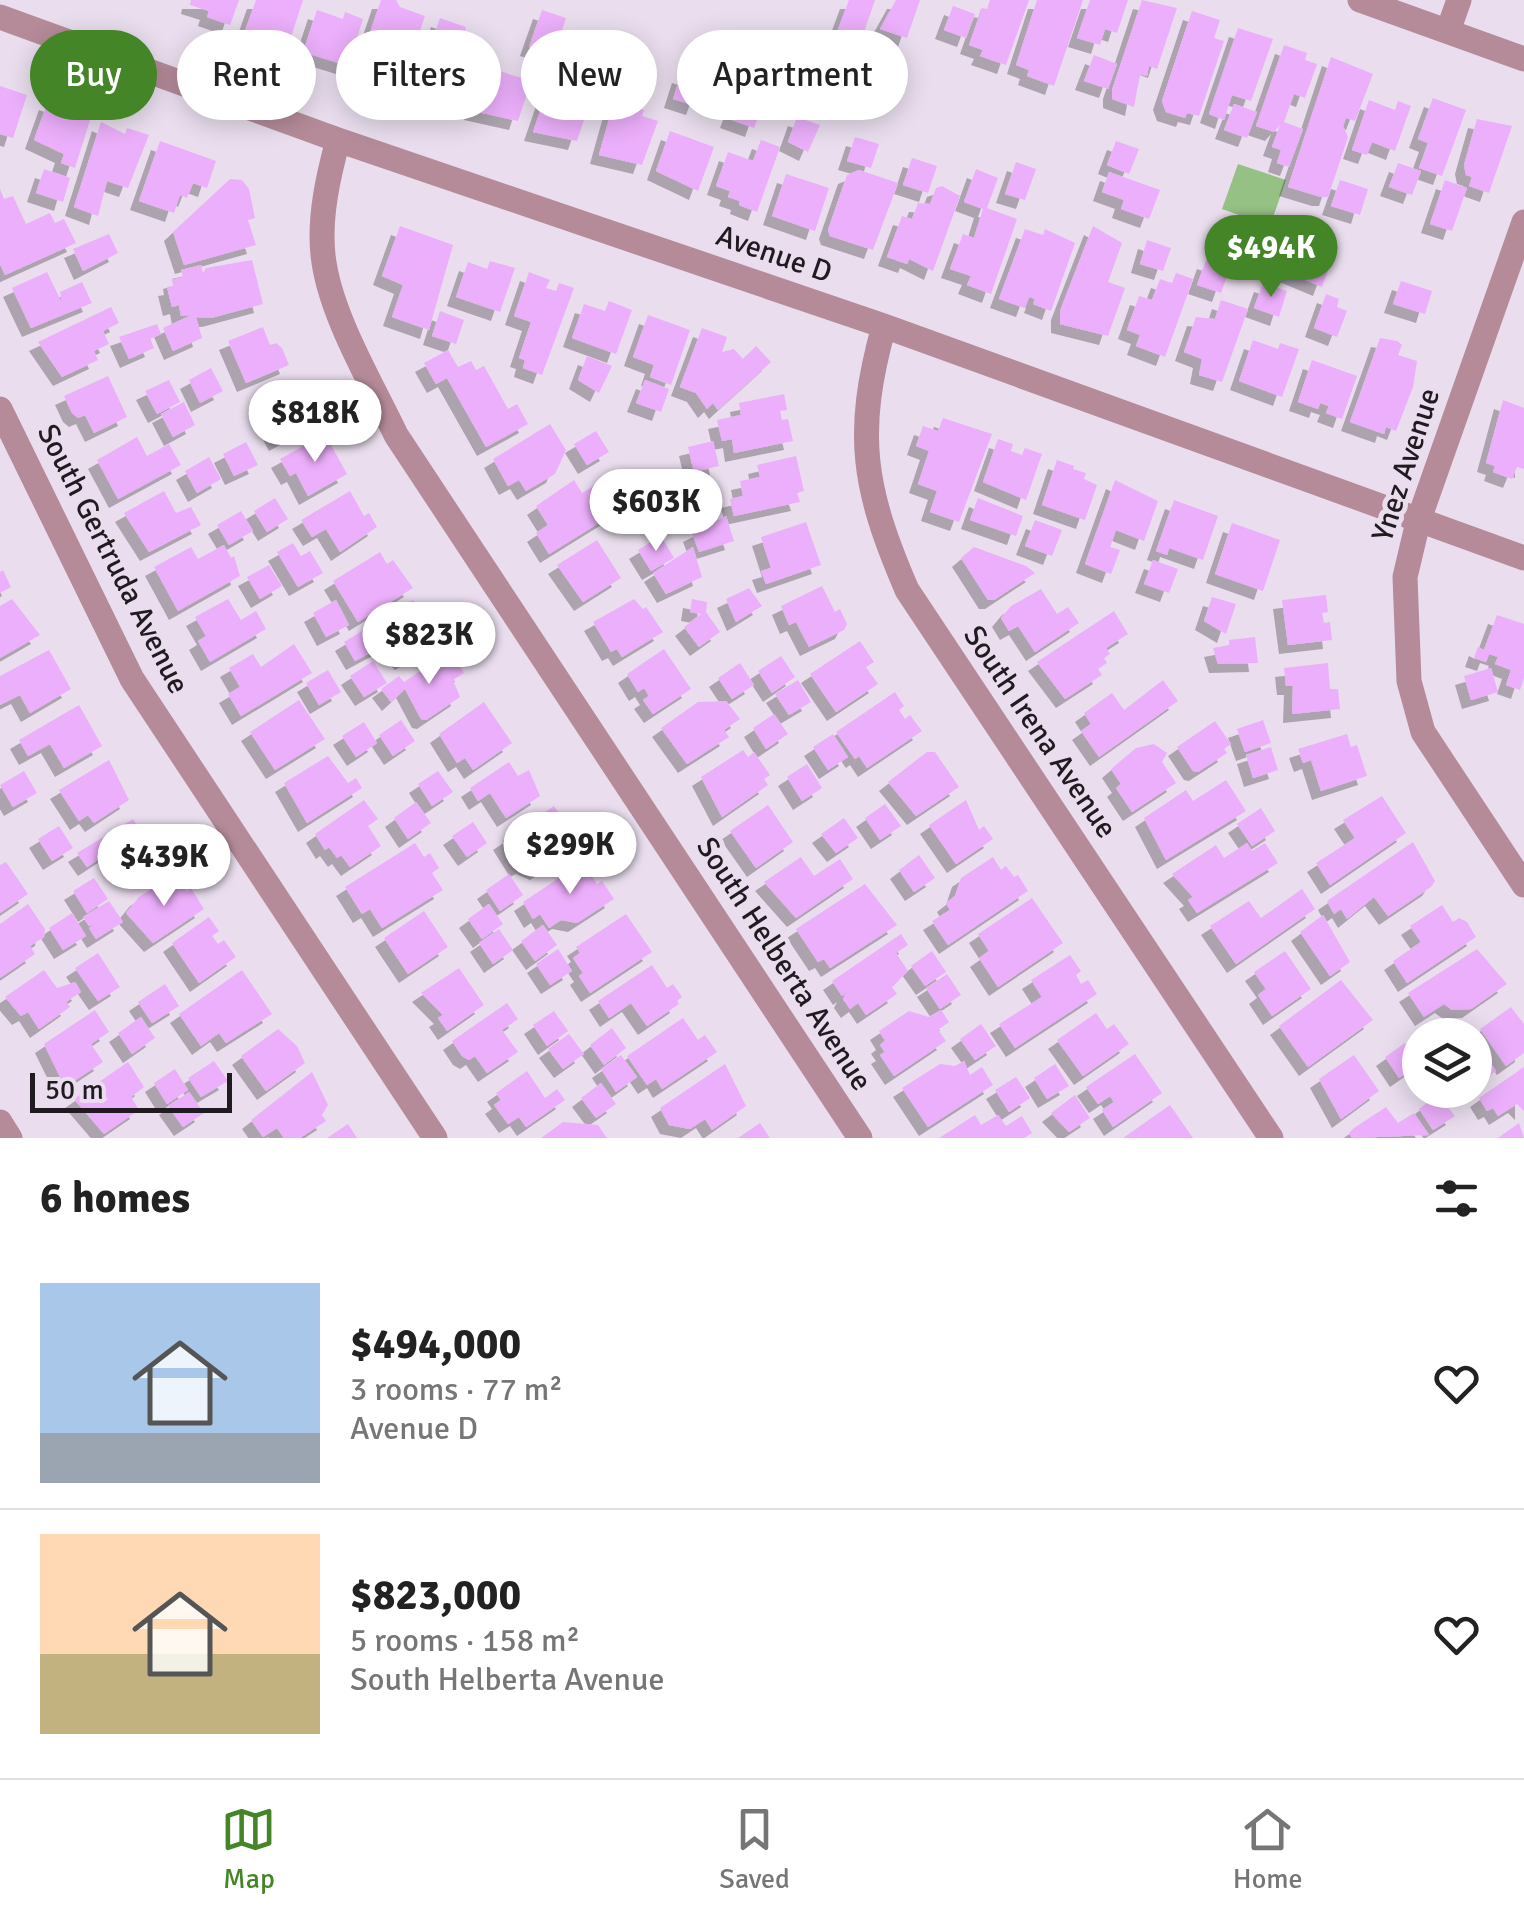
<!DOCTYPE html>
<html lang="en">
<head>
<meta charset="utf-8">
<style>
	:root { --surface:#fff; --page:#f2f2f2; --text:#222; --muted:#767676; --line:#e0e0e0; --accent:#448527 }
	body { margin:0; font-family:Signika,sans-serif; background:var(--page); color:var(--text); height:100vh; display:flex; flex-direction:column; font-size:38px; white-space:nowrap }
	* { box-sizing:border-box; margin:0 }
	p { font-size:32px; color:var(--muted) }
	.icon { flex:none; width:55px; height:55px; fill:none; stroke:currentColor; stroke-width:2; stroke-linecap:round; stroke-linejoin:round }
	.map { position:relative; height:1138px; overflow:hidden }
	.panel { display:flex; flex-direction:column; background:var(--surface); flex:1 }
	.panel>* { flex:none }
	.guide { position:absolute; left:30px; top:30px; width:1000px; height:90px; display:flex; gap:20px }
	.tools { position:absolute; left:1402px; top:1018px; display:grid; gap:20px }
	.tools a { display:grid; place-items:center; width:90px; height:90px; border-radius:50%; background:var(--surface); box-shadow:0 5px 25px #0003; font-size:50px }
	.scale { position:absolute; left:30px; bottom:25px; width:202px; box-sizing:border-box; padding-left:10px; border:5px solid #1f1b20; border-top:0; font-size:28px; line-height:35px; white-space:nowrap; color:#1f1b20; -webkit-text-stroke:8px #eadeee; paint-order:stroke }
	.price { position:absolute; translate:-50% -85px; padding:0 22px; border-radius:35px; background:#fff; color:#222; font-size:32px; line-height:65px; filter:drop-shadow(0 2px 5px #0008) }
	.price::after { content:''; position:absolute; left:50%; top:60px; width:30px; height:22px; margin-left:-15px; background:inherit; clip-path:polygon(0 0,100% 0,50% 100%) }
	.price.on { background:var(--accent); color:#fff }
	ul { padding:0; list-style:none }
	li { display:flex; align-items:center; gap:30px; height:250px; padding:0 40px }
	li+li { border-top:2px solid var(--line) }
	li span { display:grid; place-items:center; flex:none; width:280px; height:200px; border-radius:0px; color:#555 }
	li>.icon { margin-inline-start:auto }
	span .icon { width:120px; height:120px; fill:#fffc; stroke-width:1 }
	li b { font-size:42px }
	h2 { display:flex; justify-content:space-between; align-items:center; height:120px; padding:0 40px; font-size:42px }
	.pill { padding:0 35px; border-radius:45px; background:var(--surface); box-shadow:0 5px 25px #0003; font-size:35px; line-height:90px }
	.pill.on { background:var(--accent); color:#fff }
	.menu { display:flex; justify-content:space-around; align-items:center; height:140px; border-top:2px solid var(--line); background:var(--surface); font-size:28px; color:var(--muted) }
	.menu a { display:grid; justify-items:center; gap:5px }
	.menu .on { color:var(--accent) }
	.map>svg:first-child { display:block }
	.green { fill:#95c184 }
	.building { fill:#ecaffb; filter:url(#shadow) }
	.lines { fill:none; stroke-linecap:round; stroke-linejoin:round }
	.street { stroke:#b58b9a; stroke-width:25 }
	.labels { text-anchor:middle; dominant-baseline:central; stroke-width:10; stroke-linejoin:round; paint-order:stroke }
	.street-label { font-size:30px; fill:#1f1b20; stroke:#eadeee }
</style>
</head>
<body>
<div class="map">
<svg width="1524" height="1138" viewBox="0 0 1524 1138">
	<defs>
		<filter id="shadow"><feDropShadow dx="-9" dy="9" stdDeviation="0" flood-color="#0004"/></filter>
	</defs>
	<rect width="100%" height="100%" fill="#eadeee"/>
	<path class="green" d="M1238,164l48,16 -16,46 -48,-17z"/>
	<path class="building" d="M191,0h48l-9,25 -23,-8 2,-6 -19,-6z
		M256,0h47l-15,46 -43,-15z
		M381,0h15l4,7 25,9 -23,66 -45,-11z
		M849,0h26l-15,44 -24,-9z
		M896,0h24l-13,38 -27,-9z
		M990,0h39l-23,65 -26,-9 3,-6 -14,-5 13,-37 5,1z
		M1037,0h46l-29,86 -27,-10 2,-6 -13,-5z
		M1090,0h38l-11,33 -12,-4 -5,16 -23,-7z
		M1142,0l35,8 -20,61 -8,-3 -2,10 -7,-2 -6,33 -22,-8v-9z
		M953,6l22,8 -9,24 -22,-8z
		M317,10l26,9 2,-7 18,7 -15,47 -45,-14z
		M542,10l24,8 -12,37 -25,-8z
		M1192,11l28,9 -6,18 10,3 -25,75 -12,-3 -2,5 -19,-6 -4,-11z
		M440,18l26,9 -3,11 17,5 -20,58 -18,-6 -3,5 -8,-1 -17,-8z
		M1238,28l35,11 -22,62 -19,-6 -8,25 -15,-6z
		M595,44l24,9 -8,24 -24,-8z
		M1284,45l23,8 -2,7 12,4 -12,34 -11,-4 -10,28 19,7 -14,38 -12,-4 4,-13 -9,-3 8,-22 -6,7 -18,-6z
		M1094,55l23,9 -9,25 -24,-8z
		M622,56l23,8 -9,26 -23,-8z
		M1331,57l42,17 -18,47 -9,-3 -3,8 5,11 -20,60h-7l-33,-10z
		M490,68l41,13 -13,40 -45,-10z
		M555,68l24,8 -7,20 18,6 -13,39 -44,-9z
		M681,74l23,8 -9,24 -22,-7z
		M744,79l24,9 -14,40 -25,-9z
		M0,86l27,9 -14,43 -13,-4z
		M1433,98l33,12 -24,66 -23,-8 9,-25 -10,-4z
		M1369,100l26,10 3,-9 13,5 -16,45 -23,-9 -5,13 -15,-5z
		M48,101l43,16 -16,51 -14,-5 3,-9 -30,-14z
		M614,101l30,9 -2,6 16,5 -16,44 -43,-10z
		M1234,104l23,8 -10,26 -23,-8z
		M797,117l23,8 -12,27 -20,-10z
		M1477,119l35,7 -23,67 -20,-7 3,-9 -6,-2 -2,-10z
		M101,122l24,12 2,-6 22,7 -21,53 -21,-7 -9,35 -24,-9z
		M670,131l44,16 -16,44 -42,-20z
		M855,137l24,7 -8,24 -24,-7z
		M761,140l19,7 -23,65 -18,-7 1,-4 -12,-4 2,-6 -14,-5 12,-34 25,9z
		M160,141l56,20 -9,27 -14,-5 -6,15 -7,-3 -6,18 -35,-12z
		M1116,141l23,8 -10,25 -22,-9z
		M912,158l25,8 -9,27 -25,-8z
		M1016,162l20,7 -11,31 -20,-6z
		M1398,163l23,8 -9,24 -23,-8z
		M44,169l26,9 -7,24 -27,-9z
		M976,169l22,9 -11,30 30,11 -26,75 -24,-9 4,-9 -21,-7 13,-35 11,4 9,-29 -19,-7z
		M859,170l39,13 -25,67 -43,-14 -2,-6 19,-55z
		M1109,172l51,18 -11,29 -28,-10 3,-9 -22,-8z
		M786,174l43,14 -14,43 -43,-15z
		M230,179l12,1 7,9 6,29 -7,2 8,25 -72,20 -11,-33z
		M1340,180l28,9 -8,26 -29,-9z
		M1445,180l22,8 -15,43 -22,-7z
		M942,186l18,10 -27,75 -24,-12 -2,5 -20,-7 15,-41 10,3 6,-16 12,1 6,-16z
		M0,189l4,10 9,-3 13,28 24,-11 5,10 9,-4 12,24 -71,32 -5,-11z
		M400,226l53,19 -24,85 -37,-13 11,-32 -21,-9z
		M1093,226l29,17 -14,39 17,6 -17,48 -48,-12v-13z
		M1025,229l18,6 2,-6 30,14 -24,68 -18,-7 2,-5 -6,-2 -4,11 -26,-9z
		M109,234l9,19 -35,18 -10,-22z
		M1147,240l24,8 -8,23 -23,-7z
		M1283,242l51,12 -12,33 -48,-20z
		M252,260l11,44 -52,14 -15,-1 6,21 -29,13 -10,-23 29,-13 -11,1 -2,-11 -7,2 -5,-20 6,-1 -1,-6 11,-3 -2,-7 20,-5 2,8 3,-5z
		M1206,260l24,8 -9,25 -24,-8z
		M490,261l25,7 -15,44 -44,-15 12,-35 19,7z
		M47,272l15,31 -2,-11 22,-10 10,21 -61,25 -19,-40z
		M529,272l21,8 -4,8 10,3 3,-8 15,5 -32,87 -19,-7 2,-8 -6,-2 12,-36 -17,-6z
		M1176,273l17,6 -28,78 -29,-11 4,-11 -13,-5 12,-34 13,4 8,-21 12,4z
		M1401,281l31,10 -7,23 -32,-10z
		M1263,283l24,8 -8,26 -25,-9z
		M1326,294l13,5 -2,8 10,4 -10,26 -23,-9z
		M1221,300l27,9 -26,73 -23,-7 3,-16 -18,-7 12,-35 19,2z
		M609,301l23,9 -16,44 -44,-16 12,-34 21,7z
		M111,307l8,16 -16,8 6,13 -15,7 4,9 -36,17 -24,-35z
		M440,311l24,9 -8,24 -24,-8z
		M648,315l42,15 -19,55 -21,-8 4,-12 -21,-8z
		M157,324l4,10 -11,5 4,9 -25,11 -10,-22z
		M263,327l7,18 6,-2 6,5 7,17 -43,18 -18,-42z
		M702,328l25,9 -5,15 12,-3 9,10 13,-13 15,16 -53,48 -5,-7 -6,6 -11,-16 -16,-6z
		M1380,338l17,3 5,4 -4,10 19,6 -4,26 -17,44 -10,-4 -2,7 -34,-12z
		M1253,340l25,9 2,-6 19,6 -17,48 -43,-16z
		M448,350l10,17 13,-6 5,9 8,-4 24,43 9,-5 11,20 -42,23 -39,-69 -11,6 -12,-21z
		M587,356l25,10 -13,27 -21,-13z
		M1312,360l45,16 -15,43 -16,-6 3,-7 -9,-3 -2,6 -20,-7z
		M211,368l12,23 -23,12 -11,-23z
		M108,376l19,41 -33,16 -9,-18 -7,3 -6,-5 -8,-17z
		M169,380l11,22 -23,12 -12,-23z
		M297,380l7,14 -7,4 6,9 6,-3 9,16 -40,22 -21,-40z
		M645,380l24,9 -8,23 -25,-9z
		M784,394l3,16 -7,1 2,9 6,-1 5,22 -59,12 -2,-14 -10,2 -5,-21 24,-5 -2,-12z
		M1503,400l21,8v61l-7,-2 -5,12 -19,-7 2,-6 -9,-3z
		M184,402l11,23 -22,12 -12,-23z
		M943,418l49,16 -33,88 -29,-10 7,-21 -19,-7 11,-33 -13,-5 7,-20 15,5z
		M550,424l16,26 -11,24 -29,17 -7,-11 -11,6 -15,-27z
		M596,431l13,21 -22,13 -13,-21z
		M325,434l22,40 -39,22 -12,-23 -6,3 -10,-17z
		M137,437l10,19 22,-12 12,21 -63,34 -21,-39z
		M998,439l15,5 -2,7 11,4 3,-7 17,6 -16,46 -43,-18z
		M713,441l6,25 -25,6 -6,-25z
		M246,442l12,23 -24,11 -11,-22z
		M796,456l8,35 -7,2 3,9 -66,14 -4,-17 13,-3 -3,-15 20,-4 -3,-12z
		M209,457l12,22 -24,14 -12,-22z
		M1057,460l17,6 -1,3 13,4 -2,6 13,6 -12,35 -43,-15z
		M622,469l20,34 -24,15 -3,-5 -66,41 -13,-21 12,-8 -12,-19 38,-26 8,13z
		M1115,480l43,21 -14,40 -28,-11 -6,17 10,3 -9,24 -26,-10z
		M164,491l12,22 15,-6 10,18 -52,27 -25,-39z
		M350,491l14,25 5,-3 8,14 -37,25 -14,-23 -14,8 -11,-17z
		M275,498l13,21 -21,13 -13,-21z
		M978,498l45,18 -7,20 -46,-16z
		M1174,500l44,16 -15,44 -34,-12 -2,7 -11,-4z
		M241,511l12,20 -24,14 -12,-20z
		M726,516l8,25 -35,11 -7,-19z
		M1035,520l27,10 -10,26 -27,-10z
		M806,522l15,43 -55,19 -5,-13 10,-3 -10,-31z
		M1232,523l48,17 -17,51 -48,-17z
		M661,536l13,22 -23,13 -13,-21z
		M597,540l24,38 -38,24 -26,-37z
		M293,543l8,13 9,-5 13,22 -25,14 -21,-35z
		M224,545l7,13 3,-2 6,20 -62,35 -24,-44 37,-20 7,12z
		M693,547l9,30 -36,17 -13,-21z
		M974,547l52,19 9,7 -41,27h-6l-27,-42z
		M380,552l7,12 6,-4 20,28 -55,34 -25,-41z
		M1153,560l25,9 -9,24 -25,-9z
		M269,565l13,21 -22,13 -13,-22z
		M3,570l8,17 -11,6v-21z
		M822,586l13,26 5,-3 7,15 -3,6 -35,17 -13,-25 -7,3 -8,-19z
		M749,588l13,18 -26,16 -10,-23z
		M1041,589l16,25 11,-7 11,16 -44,29 -17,-26 -9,5 -8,-13 10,-12z
		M1326,595l2,17 -6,1 2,10 6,-1 2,18 -44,5 -6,-45z
		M1212,597l24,7 -10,30 -22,-13z
		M12,599l28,36 -40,23v-52z
		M228,599l13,21 15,-9 10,18 -56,33 -12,-21 8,-5 -11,-19z
		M634,599l9,10 3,-2 17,25 -41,25 -5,-8 -6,3 -18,-30z
		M692,599l15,3 -1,10 14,20 -21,15 -15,-20 17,-13 -11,-2z
		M336,600l13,25 -23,12 -13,-24z
		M413,600l14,23 6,-3 10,17 -39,24 -17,-17 -32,17 -11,-19z
		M1114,611l14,23 -22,14 4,6 -6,4 3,5 -9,6 4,6 -37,24 -28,-37z
		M1497,615l27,9v54l-4,12 -14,-5 5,-15 -16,-6 3,-7 -9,-3 -3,8 -12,-4 4,-11 6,3z
		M1255,637l3,26 -40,1 -5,-16 16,-3v-5z
		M860,641l14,21 -8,5 12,17 -42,28 -26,-38z
		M294,644l18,29 -71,43 -13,-22 12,-7 -11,-19 24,-14 8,13z
		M664,649l27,40 -38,25 -10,-14 6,-4 -5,-8 -6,4 -11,-18z
		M49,650l22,39 -41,24 -10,-18 -20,10v-29z
		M450,651l14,22 -11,7 7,17 -34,23 -5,-1 -16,-30 -14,13 -10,-13 18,-13 5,6z
		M781,656l14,21 -23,16 -14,-22z
		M373,661l14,22 -23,14 -14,-21z
		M740,663l14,22 -22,14 -14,-21z
		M1328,663l2,26h8l2,20 -48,5 1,-28h-7l-2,-18z
		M1491,668l7,24 -27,8 -7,-24z
		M328,670l13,22 -22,13 -13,-22z
		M798,680l13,22 -22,13 -14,-21z
		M1163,680l15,21 -79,56 -18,-26 10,-7 -7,-11 28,-20 12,17z
		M895,692l9,14 -5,4 6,9 5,-4 12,16 -55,37 -8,-12 -4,3 -19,-27z
		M299,700l26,39 -50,31 -25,-38z
		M726,701l14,18 -16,11 5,7 -42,27 -26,-36 37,-26z
		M484,702l28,41 -39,27 -8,-12 -8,5 -18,-29z
		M79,705l23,41 -38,22 -14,-24 -22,12 -9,-16z
		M774,714l14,20 -22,15 -13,-21z
		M401,720l14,21 -22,15 -14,-21z
		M1263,720l8,23 -26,9 -8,-23z
		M1215,721l16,23 -7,5 3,4 -29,19 -5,-1 -16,-24z
		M364,722l13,21 -21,14 -14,-21z
		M833,734l15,23 -20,13 -15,-23z
		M1347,734l4,13 6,-2 10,31 -46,15 -10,-31 -8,3 -5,-14z
		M1154,744l13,9 -5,9 14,21 -44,29 -16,-24 5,-4 -10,-15 25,-21z
		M1271,747l7,23 -25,8 -7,-23z
		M743,750l5,7 6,-5 16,23 -6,4 4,6 -46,32 -21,-40z
		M927,752h8l24,35 -43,29 -28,-34z
		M328,756l20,27 8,-5 6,10 -55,35 -23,-40z
		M109,760l20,40 -35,23 -6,-8 -9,6 -20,-31z
		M509,762l9,14 11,-6 11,26 -34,22 -16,-25 -12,8 -8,-13z
		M807,764l15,24 -20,13 -15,-24z
		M24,771l13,22 -24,14 -13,-22z
		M438,771l15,21 -21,14 -14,-22z
		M1226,780l20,31 -80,49 -22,-42 42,-28 7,11z
		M1382,796l24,37 -76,52 -14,-22 39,-25 -12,-18z
		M364,800l14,19 -10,7 13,20 -31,21 -9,-12 -4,3 -8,-11 -4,3 -10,-16z
		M966,800l13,30 5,-4 9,13 -37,25 -27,-39z
		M416,802l15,21 -23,16 -14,-21z
		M885,804l16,22 -21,14 -15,-22z
		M768,805l25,37 -37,26 -26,-37z
		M554,806l26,39 -41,26 -14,-6 -6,3 -17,-27z
		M1261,808l14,23 -23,15 -15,-22z
		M844,818l14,20 -22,15 -15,-19z
		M133,819l9,15 11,-7 9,27 -34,20 -15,-24 -26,17 -10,-14z
		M473,822l14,21 -20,14 -15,-21z
		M59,826l14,22 -21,13 -14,-22z
		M1413,842l22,39 -4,6 -43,29 -14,-19 -27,22 -6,-10 -7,5 -7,-13z
		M415,843l9,14 6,-4 9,15 -7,5 11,17 -61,38 -12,-19 -8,5 -17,-27z
		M1247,843l5,8 13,-8 13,20 -81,50 -9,-13 5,-3 -21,-23 44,-29 8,13z
		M919,855l16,23 -21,14 -15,-22z
		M801,857l13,19 26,-17 13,20 -57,39 -32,-36z
		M993,857l8,13 5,-4 8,11 4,-2 10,16 -80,54 -16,-24 18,-11 -4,-7 9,-7 6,-18z
		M589,858l9,14 -6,4 5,8 5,-3 12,18 -37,24 -16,-3 -12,8 -9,-14 -7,5 -10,-17z
		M6,862l22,32 -28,19v-48z
		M509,874l14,21 -23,16 -14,-21z
		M94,878l14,21 -21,14 -14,-22z
		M169,878l7,10 6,-3 5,6 4,-3 13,21 -51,34 -27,-30 13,-16z
		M865,884l32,41 -67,43 -6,-9 -6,3 -22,-33z
		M1302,889l13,20 -79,55 -26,-38 39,-25 12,17z
		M1032,898l31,45 -65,44 -19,-29 10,-7 -11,-17z
		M109,901l14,21 -27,17 -7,-11 5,-3 -5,1 -6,-9z
		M28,904l17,25 -1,8 -14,9 5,8 -35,24v-54z
		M489,904l14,20 -21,15 -14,-20z
		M1442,905l11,17 6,-4 8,4 9,15 -69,46 -14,-22 28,-19 -11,-16z
		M424,911l24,36 -40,27 -24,-36z
		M72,913l14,23 -23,14 -14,-22z
		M626,914l26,38 -62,41 -11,-17 4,-3 -10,-15 7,-5 -4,-6z
		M1323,915l27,47 -20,14 -30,-44z
		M209,917l10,14 -7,5 6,8 6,-4 12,17 -37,26 -27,-40z
		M543,925l14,20 -22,16 -14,-20z
		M499,929l14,21 -20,14 -14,-21z
		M901,934l7,11 -12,8 12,18 -16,16 5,7 -31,21 -8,-12 -8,6 -7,-10 3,-6 -4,3 -10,-15z
		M558,949l14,22 -22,14 -14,-21z
		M1477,949l30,35 -36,25 -19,1 -8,-6 -20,13 -16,-24z
		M932,951l14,21 -21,14 -14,-20z
		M1285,951l26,38 -39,27 -14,-21 8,-6 -12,-17z
		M98,953l22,34 -22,14 -23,-33z
		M1070,955l11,16 -5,4 5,9 7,-4 9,14 -82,54 -16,-24 43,-27 -11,-17z
		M652,965l15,23 6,-4 9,13 -5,4 2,3 -32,22 -16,-23 -22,15 -11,-17z
		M459,968l25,37 -37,26 -9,-13 5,-3 -22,-22z
		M44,970l13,18 18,-6 6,10 -15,10 4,5 -31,22 -11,-17 -7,4 -16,-19z
		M242,970l30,44 -46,29 -7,-10 -18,13 -22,-32z
		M947,974l14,21 -21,14 -14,-21z
		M1341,980l32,40 -65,47 -29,-41z
		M165,984l14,22 -27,17 -14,-21z
		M507,1003l11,16 -16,11 16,22 -31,21 -12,-17 -6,4 -7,-4 -10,-15z
		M1511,1007l13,17v29l-18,13 -26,-37z
		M95,1010l14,22 -18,12 12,18 -38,25 -21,-43z
		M941,1010l8,12 -11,8 8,11 -52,35 -14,-21 5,-3 -5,-7 5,-4 -6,-10 30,-20 20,6z
		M554,1011l14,20 -21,15 -14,-21z
		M1096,1013l11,16 7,-5 15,20 -46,32 -26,-36z
		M141,1017l14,21 -23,16 -14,-21z
		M683,1018l15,22 7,-5 12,17 -55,37 -6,-10 -9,6 -20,-29z
		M981,1024l15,22 -21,14 -15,-21z
		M612,1028l14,20 -22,17 -14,-20z
		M278,1029l19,17 8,17 -39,28 -25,-35z
		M569,1034l15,20 -21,15 -15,-20z
		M1405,1043l14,21 -20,14 -14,-21z
		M1482,1051l14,20 -21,15v-30z
		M1135,1054l27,39 -49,34 -11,-17 12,-8 -4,-6 -12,8 -12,-17z
		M621,1055l16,22 -21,15 -15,-23z
		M1354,1055l25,36 -38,28 -22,-40z
		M214,1061l14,20 -27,16 -13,-19z
		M964,1061l6,14 12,-8 11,18 -65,42 -26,-39 38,-24 15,2z
		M128,1062l16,25 -13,10 8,13 -35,24 -30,-35z
		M725,1064l21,42 -34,24 -7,-11 -15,10 -21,-4 -9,-17z
		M1055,1064l14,22 -22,13 -13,-21z
		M1524,1067v44l-7,-7 -19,12 -5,-8 -6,3 -8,-13z
		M175,1069l13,21 -21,14 -13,-21z
		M527,1071l18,27 12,-9 8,11 -39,27 -7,-10 -11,7 -14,-19 7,-5 -5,-7z
		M312,1072l16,33 -6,10 4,6 -26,17h-16l-7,-10 -14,9 -12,-17z
		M1016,1077l14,21 -21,14 -14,-22z
		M601,1083l15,21 -20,14 -15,-20z
		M189,1092l15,21 -21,14 -15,-21z
		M1075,1095l15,23 -21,14 -18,-19z
		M1437,1095l18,21 -22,14 -14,-21z
		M1170,1105l23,33h-70z
		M1386,1107l12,16 16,-10 15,22 -77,3 -3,-5 5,-5z
		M975,1115l6,10 17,-10 8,11 16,-10 10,17 -8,5h-85z
		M563,1122l35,3 9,13h-66z
		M760,1123l10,15h-32z
		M1519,1123l5,15h-26z
		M348,1124l9,14h-30z"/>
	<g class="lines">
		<path class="street" d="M1360,0l164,59
			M0,17l338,123 546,186 640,232
			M1448,31l11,-31
			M338,140c-10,37 -19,77 -15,115 6,58 48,127 73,180l464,703
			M1524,222l-106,300 -13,55 4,104 14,51 101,153
			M884,326c-30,108 -21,162 23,264l364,548
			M0,409l132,270 303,459
			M0,1122l10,16"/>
	</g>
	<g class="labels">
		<g class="street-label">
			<text transform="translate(774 254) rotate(19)">Avenue D</text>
			<text transform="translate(1406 465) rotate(-72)">Ynez Avenue</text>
			<text transform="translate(113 559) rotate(63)">South Gertruda Avenue</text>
			<text transform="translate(1040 732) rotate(56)">South Irena Avenue</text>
			<text transform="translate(784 964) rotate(57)">South Helberta Avenue</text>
		</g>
	</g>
</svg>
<div class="tools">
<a><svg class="icon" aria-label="layers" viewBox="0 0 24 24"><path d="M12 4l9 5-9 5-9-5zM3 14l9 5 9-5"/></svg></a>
</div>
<div class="scale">50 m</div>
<b class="price on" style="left:1271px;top:300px">$494K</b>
<b class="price" style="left:315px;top:465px">$818K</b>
<b class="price" style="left:656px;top:554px">$603K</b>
<b class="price" style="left:429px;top:687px">$823K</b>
<b class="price" style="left:570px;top:897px">$299K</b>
<b class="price" style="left:164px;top:909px">$439K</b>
<div class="guide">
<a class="pill on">Buy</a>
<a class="pill">Rent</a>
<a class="pill">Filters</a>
<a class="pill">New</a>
<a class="pill">Apartment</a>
</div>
</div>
<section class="panel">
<h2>6 homes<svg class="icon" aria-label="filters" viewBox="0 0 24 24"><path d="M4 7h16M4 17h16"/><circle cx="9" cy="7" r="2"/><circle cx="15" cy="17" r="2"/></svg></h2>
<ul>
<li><span style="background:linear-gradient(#a9c7e8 75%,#9aa5b1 0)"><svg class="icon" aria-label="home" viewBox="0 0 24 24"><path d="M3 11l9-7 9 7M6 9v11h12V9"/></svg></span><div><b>$494,000</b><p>3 rooms · 77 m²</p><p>Avenue D</p></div><svg class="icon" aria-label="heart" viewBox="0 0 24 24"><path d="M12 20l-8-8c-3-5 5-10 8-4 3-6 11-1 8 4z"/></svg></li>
<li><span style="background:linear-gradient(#ffd9b3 60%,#c2b280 0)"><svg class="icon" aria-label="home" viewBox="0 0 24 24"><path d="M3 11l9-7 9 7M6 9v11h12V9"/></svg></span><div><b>$823,000</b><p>5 rooms · 158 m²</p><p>South Helberta Avenue</p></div><svg class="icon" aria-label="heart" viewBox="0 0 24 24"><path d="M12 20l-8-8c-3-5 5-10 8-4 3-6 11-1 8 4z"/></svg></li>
</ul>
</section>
<nav class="menu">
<a class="on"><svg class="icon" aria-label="map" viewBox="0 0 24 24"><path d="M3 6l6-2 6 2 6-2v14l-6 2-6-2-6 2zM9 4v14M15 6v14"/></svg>Map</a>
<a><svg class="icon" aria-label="saved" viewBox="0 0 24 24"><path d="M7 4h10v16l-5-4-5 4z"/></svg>Saved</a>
<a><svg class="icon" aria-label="home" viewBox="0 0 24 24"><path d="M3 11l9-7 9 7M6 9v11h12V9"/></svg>Home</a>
</nav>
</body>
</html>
